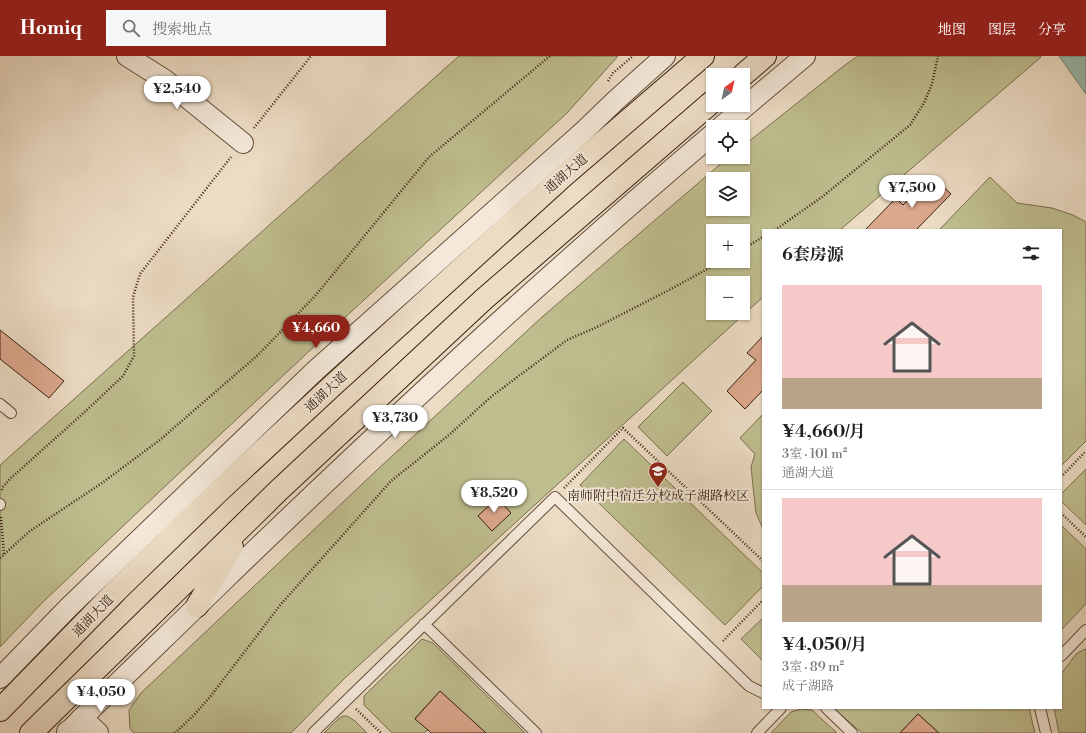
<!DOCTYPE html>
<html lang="zh">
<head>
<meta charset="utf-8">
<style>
	:root { --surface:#fff; --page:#f6f6f6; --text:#202124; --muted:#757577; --line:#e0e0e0; --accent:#8f2418 }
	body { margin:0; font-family:"Libre Bodoni","Noto Serif SC",serif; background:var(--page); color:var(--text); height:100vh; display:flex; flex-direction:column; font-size:15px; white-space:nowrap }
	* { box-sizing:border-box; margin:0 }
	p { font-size:13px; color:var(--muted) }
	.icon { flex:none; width:22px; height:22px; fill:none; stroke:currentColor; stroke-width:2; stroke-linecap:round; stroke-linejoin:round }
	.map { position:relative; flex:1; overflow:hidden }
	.panel { position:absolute; left:762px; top:173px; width:300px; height:480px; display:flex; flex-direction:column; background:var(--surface); border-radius:0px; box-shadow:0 1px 3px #0004 }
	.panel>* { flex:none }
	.needle { width:26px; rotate:33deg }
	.fabs { position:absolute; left:706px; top:12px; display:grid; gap:8px }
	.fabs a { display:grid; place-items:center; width:44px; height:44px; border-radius:0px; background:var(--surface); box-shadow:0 1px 3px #0004; font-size:20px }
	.price { position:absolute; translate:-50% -34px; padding:0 9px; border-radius:14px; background:#fff; color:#222; font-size:13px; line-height:26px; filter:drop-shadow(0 1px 2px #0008) }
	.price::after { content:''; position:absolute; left:50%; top:24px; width:12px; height:9px; margin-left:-6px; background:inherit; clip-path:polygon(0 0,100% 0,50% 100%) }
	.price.on { background:var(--accent); color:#fff }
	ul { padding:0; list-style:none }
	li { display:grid; align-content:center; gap:8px; height:212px; padding:0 20px }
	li+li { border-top:1px solid var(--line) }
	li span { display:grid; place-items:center; height:124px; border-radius:0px; color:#555 }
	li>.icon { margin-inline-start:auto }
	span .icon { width:72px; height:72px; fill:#fffc; stroke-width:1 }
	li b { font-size:17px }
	h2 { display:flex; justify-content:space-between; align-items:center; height:48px; padding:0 20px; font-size:17px }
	header { display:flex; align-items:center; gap:24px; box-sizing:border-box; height:56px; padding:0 20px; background:var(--accent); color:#fff }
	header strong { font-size:19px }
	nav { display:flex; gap:22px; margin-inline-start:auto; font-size:14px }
	.search { width:280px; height:36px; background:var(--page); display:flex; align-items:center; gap:10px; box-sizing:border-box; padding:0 14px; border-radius:0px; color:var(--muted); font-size:15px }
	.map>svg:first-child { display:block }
	.green { fill:#bfbe8f; stroke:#7c6f50; fill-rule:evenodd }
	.water { fill:#99bcaf; stroke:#727e70 }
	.building { fill:#dca88d; stroke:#382011 }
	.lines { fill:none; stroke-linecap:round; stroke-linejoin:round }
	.service-casing { stroke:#654f3e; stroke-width:12 }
	.minor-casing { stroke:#654f3e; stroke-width:22 }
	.tertiary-casing { stroke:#654f3e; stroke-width:24 }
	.primary-casing { stroke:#382011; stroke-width:24 }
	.path { stroke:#382011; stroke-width:2.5; stroke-dasharray:1 2; stroke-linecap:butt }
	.service { stroke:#f3e8d9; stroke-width:10 }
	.minor { stroke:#f3e8d9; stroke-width:20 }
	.tertiary { stroke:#f3e8d9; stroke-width:22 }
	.primary { stroke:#ecdcc4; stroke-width:22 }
	.labels { text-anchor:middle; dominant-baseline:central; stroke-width:4; stroke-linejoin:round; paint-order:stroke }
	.street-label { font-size:13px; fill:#382011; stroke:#f3e8d9 }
	.poi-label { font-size:13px; fill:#382011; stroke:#f3e8d9 }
</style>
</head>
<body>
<header>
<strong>Homiq</strong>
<div class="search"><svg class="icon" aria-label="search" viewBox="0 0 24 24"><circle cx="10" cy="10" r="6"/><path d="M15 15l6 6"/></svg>搜索地点</div>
<nav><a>地图</a><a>图层</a><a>分享</a></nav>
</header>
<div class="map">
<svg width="1086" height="677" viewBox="0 0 1086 677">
	<rect width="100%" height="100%" fill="#ecdcc4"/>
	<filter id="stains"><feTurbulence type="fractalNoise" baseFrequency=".005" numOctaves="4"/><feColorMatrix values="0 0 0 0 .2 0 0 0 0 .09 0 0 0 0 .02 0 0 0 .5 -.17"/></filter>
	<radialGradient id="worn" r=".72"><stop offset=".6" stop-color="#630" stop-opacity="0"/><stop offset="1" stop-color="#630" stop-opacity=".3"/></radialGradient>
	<path class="green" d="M459,0h159l-51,57 -215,198 -193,181 -116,110 -43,45v-182z
		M858,0h182l1,1 -201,173h-77v67l-418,381 -54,55h-157l-4,-4 -1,-19 12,-17 236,-223 165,-153 182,-156 5,-4h14v-11l102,-81zM713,123h30v30h-30zM713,175h30v30h-30zM713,227h30v30h-30z
		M990,121l27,26 35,5 21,7 13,7v219l-25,25v-236h-122z
		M683,326l29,29 -45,45 -29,-29z
		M763,358v115l-7,-16 -3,-27 -2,-19 4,-13 -15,-16z
		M624,383l139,134v13l-38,39 -145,-140z
		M1086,413v56l-25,-24v-7z
		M1061,469l25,24v55l-25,26z
		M763,562v43l-22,-22z
		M422,583l11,4 92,90h-39l-46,-42 -25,27 13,12 -4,3h-32l-28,-28v-9z
		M1085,593l1,1v83h-27l-5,-25h7v-34l15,-20z
		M833,652h196l6,25h-96l-21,-19 -18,19h-38z
		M801,653l11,1 25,23h-66l20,-21z
		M343,660h4l8,5 12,12h-43l14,-14z"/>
	<path class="water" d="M1059,0h27v38z"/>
	<path class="building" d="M931,119l20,19 -35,36h-51l31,-32 7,7z
		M0,274l64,51 -15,17 -49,-39z
		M763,280v54l-18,19 -18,-18 29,-31 -9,-7z
		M497,442l14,15 -19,18 -14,-15z
		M440,635l46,42h-55l-3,-3 -13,-11z
		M918,658l21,19h-39z"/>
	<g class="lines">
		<defs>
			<path id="service" d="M0,348l11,9
				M0,448v1
				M424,568l112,109
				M1061,600l25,-26
				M826,652l26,25
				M1040,652l6,25
				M313,677l242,-236 194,189 14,7
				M757,677l24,-25"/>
			<path id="minor" d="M127,0l38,24 78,63
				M721,71l84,-71
				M0,622l69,-71 248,-238 268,-239 30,-29 50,-45
				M70,674c50,-50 101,-98 152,-148 159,-154 322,-305 491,-448"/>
			<path id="tertiary" d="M82,663l15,14
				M68,676l1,1"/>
			<path id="primary" d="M743,19l22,-19
				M197,550l35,-59
				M0,654l116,-119 102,-99 114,-106 228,-207 143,-123
				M31,677l248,-243 205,-191 229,-198"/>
		</defs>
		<use href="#service" class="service-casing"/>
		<use href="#minor" class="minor-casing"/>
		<use href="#tertiary" class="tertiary-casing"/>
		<use href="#primary" class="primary-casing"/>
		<path class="path" d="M608,25l5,-8 20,-17
			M254,72l57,-72
			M775,174l47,-33 88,-72 14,-22 8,-19 6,-28
			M743,193l20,-12
			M1061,421l25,-26
			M564,432l59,-60 140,133
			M2,434l1,-3 8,-9 78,-70 34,-32 11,-20 -1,-59 7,-23 91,-117
			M1061,457l25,24
			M1,461l3,37
			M0,502l30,-27 72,-48 59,-44 97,-84 58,-60 113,-138 121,-101
			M723,585l40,-41
			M356,653l25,24
			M175,677l19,-18 16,-18 71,-93 110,-123 58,-46 43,-39 75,-56 30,-13 74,-38 51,-28"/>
		<use href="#service" class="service"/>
		<use href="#minor" class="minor"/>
		<use href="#tertiary" class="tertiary"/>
		<use href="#primary" class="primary"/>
	</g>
	<defs>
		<symbol id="school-pin" viewBox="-11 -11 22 30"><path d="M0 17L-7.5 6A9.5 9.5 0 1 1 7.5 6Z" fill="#8f2418" stroke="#f3e8d9"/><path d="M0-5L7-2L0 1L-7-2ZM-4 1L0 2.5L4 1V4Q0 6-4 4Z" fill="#fff"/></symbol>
	</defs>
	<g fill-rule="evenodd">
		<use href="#school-pin" x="647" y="404" width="22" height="30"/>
	</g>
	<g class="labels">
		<g class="street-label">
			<text transform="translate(566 118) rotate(-41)">通湖大道</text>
			<text transform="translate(326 336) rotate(-43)">通湖大道</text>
			<text transform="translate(93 560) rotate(-46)">通湖大道</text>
		</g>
		<g class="poi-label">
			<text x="658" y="440">南师附中宿迁分校成子湖路校区</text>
		</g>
	</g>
	<rect width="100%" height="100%" filter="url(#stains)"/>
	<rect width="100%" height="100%" fill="url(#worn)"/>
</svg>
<div class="fabs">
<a><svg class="needle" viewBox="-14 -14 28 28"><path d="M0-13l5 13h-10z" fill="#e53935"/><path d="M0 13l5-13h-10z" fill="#757577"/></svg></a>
<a><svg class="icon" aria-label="locate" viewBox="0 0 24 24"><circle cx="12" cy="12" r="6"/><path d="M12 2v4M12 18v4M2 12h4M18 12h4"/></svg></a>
<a><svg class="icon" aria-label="layers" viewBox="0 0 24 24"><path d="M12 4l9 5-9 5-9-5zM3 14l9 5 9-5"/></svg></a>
<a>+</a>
<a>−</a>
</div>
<b class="price" style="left:177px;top:54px">¥2,540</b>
<b class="price" style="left:912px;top:153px">¥7,500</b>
<b class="price on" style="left:316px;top:293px">¥4,660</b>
<b class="price" style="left:395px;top:383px">¥3,730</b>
<b class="price" style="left:494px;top:458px">¥8,520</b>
<b class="price" style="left:101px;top:657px">¥4,050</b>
<section class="panel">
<h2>6套房源<svg class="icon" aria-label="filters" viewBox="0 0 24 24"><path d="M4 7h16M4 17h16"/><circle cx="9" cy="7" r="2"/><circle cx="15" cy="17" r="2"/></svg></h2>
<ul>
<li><span style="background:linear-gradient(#f6c9c9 75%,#b9a48a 0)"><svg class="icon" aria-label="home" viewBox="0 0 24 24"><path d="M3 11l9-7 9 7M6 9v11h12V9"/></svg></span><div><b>¥4,660/月</b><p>3室 · 101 m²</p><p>通湖大道</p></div></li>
<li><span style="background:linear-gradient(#f6c9c9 70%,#b9a48a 0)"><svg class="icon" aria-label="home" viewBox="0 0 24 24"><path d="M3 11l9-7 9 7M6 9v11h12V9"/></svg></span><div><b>¥4,050/月</b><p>3室 · 89 m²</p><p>成子湖路</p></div></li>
</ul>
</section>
</div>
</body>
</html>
